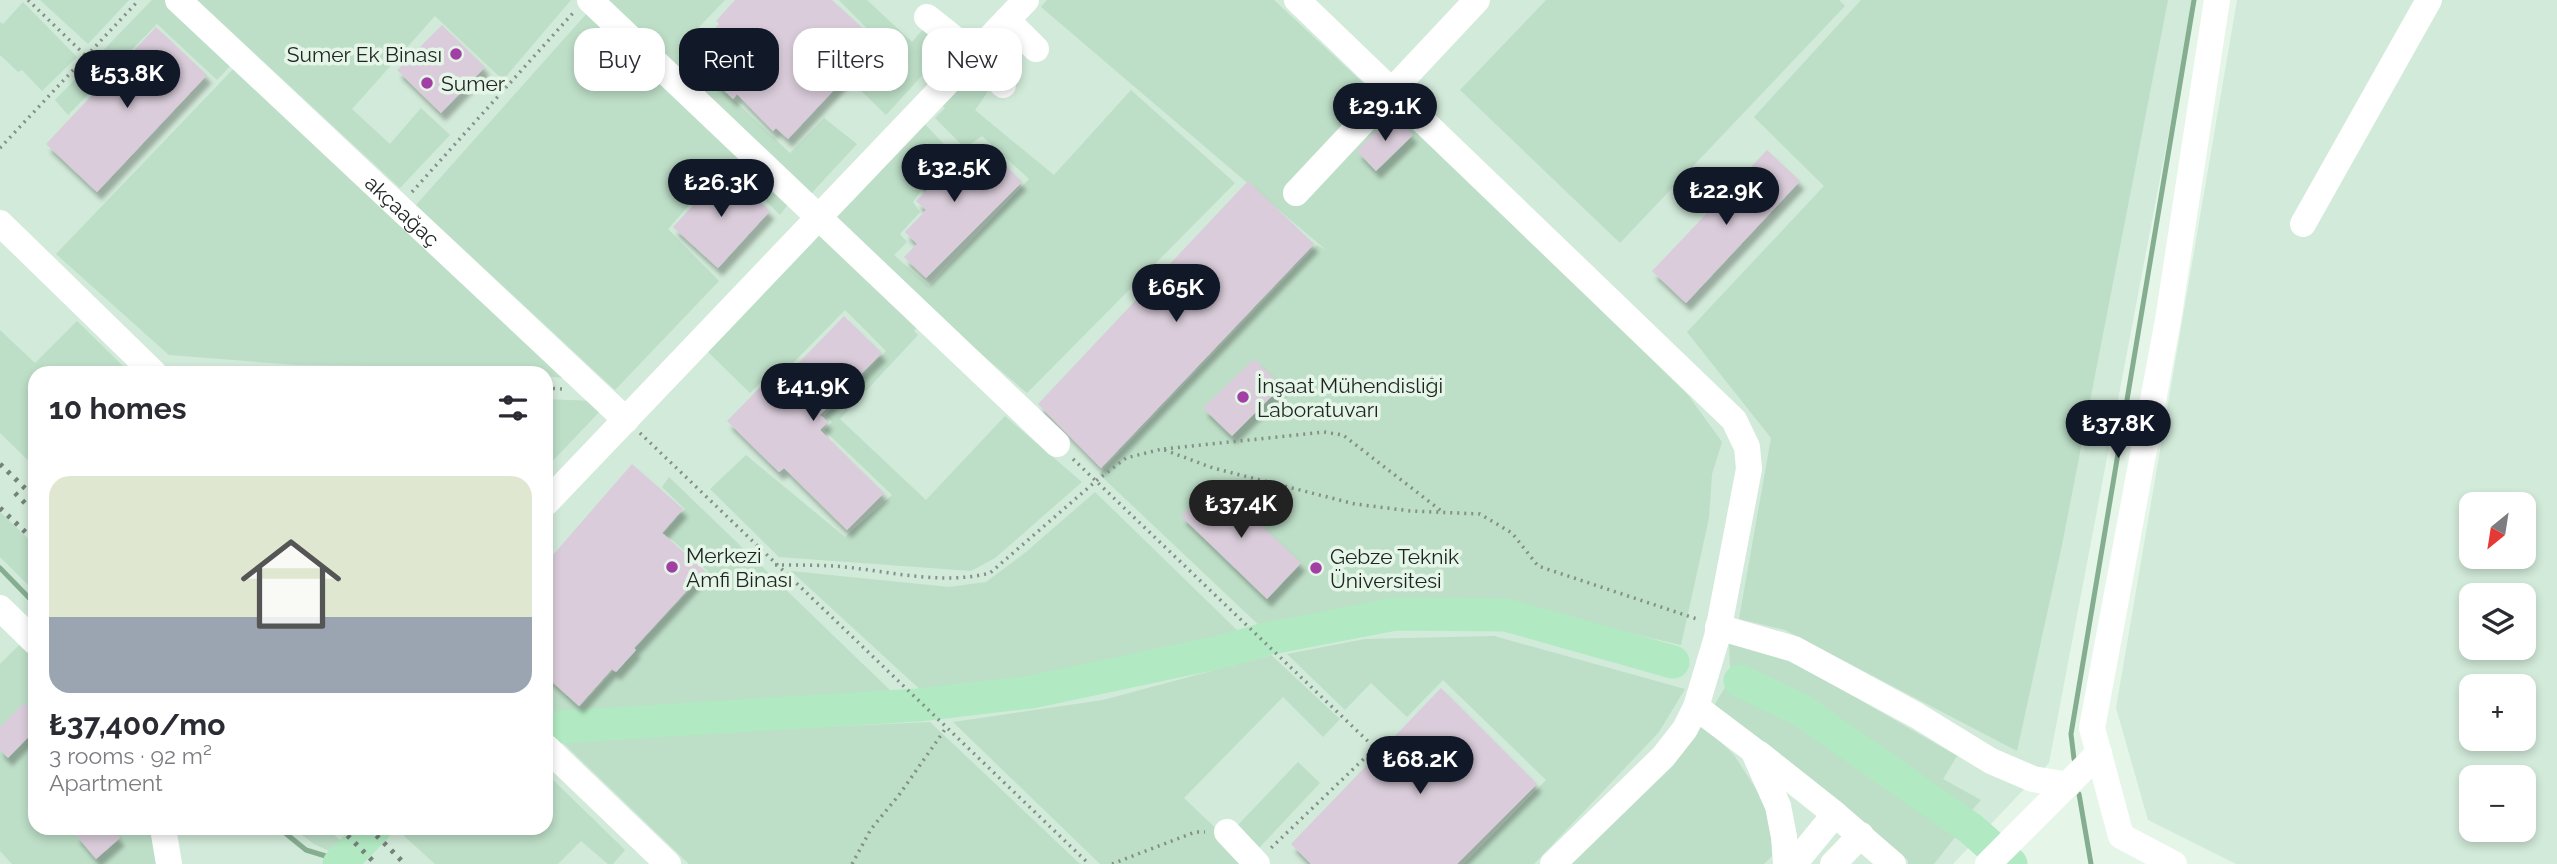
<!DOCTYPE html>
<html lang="en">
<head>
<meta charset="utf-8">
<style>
	:root { --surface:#fff; --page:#f2f2f3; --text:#2b2b33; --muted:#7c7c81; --accent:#111827 }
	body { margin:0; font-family:Raleway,sans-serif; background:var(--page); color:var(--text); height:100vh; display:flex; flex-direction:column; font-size:26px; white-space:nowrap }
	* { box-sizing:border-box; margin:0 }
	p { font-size:23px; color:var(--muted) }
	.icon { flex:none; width:38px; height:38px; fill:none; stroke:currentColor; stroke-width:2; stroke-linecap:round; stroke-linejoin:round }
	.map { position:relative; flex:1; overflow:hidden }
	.details { position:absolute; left:28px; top:366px; width:525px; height:469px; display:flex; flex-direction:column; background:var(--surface); border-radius:21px; box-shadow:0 4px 10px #0003 }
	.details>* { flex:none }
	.banner { position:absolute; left:574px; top:28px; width:665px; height:63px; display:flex; gap:14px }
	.needle { width:46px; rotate:210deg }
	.buttons { position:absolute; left:2459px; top:492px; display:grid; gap:14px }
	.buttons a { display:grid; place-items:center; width:77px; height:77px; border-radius:14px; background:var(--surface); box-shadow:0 4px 10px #0003; font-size:35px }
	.price { position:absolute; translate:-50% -60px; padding:0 16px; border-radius:24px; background:var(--accent); color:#fff; font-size:23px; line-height:46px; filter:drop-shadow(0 2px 4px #0008) }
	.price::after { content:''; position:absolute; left:50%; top:42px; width:21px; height:16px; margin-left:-10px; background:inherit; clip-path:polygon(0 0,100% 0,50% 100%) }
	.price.active { background:#222; color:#fff }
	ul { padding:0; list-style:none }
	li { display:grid; align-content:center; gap:14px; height:371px; padding:0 21px }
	li span { display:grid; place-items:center; height:217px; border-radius:21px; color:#555 }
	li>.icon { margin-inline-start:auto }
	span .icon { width:126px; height:126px; fill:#fffc; stroke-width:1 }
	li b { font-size:30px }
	h2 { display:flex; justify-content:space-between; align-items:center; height:84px; padding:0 21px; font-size:30px }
	.pill { padding:0 24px; border-radius:21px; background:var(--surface); box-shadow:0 4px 10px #0003; font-size:24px; line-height:63px }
	.pill.active { background:var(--accent); color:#fff }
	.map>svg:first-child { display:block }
	.built { fill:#d2ead9; fill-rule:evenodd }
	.green { fill:#bddec7 }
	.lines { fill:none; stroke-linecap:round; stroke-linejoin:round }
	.stream { stroke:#85ae91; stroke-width:5 }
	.river { stroke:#b1e9c2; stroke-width:33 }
	.building { fill:#daccda; filter:url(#shadow) }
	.path { stroke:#849087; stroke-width:3.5; stroke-dasharray:2 5; stroke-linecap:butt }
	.minor { stroke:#fff; stroke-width:26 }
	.rail { stroke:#768179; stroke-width:5; stroke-dasharray:3.5 7; stroke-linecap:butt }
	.poi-dot { fill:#a13fa5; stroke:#e5f6e9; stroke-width:2.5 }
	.labels { text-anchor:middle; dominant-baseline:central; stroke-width:7; stroke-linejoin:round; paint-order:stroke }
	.poi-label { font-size:21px; fill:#1e2520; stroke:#e5f6e9; text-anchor:start }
	.street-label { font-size:21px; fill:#1e2520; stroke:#e5f6e9 }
</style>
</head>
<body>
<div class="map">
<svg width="2557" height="864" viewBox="0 0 2557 864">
	<defs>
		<filter id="shadow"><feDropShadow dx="4.5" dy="8" stdDeviation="2" flood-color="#0004"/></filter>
	</defs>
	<rect width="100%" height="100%" fill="#e5f6e9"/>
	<path class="built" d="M0,0h2194l-145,763 -96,101h-1953zM35,373h511v455h-511z
		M2237,0h320v864h-321l-88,-44 -32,-112zM2471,504h53v52h-53zM2471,595h53v53h-53zM2471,686h53v52h-53zM2471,777h53v53h-53z"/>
	<path class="green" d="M40,0h89l-41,44z
		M152,0h14l67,63 -16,17 -60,-56 -89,91 -13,-15z
		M197,0h374l-68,80 -68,-64 -83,93 38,35 31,-36 29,27 -50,53z
		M604,0h121l-46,48 111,105 34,-35 33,26 -50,54z
		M839,0h28l45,42 12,-14 23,20 -61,67 -32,-31 32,-36z
		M1047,0h227l206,192 208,203 34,47 -10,32 -3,44 -28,127 -179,-42 -120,5 -118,22 -165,-156 218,-229 9,5 -285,-243z
		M1546,0h293l6,6 -225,237 -160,-153z
		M1861,0h307l-106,545 -45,206 -232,-121 -46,-11 32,-181 -84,-106 137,-146 -70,-69z
		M23,2l54,55 -35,34 -20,-21 -4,2 -18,-17v-33l3,2z
		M588,12l203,188 -11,15 -53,-53 -59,67 51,52 -104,109 -199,-185z
		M238,64l332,315 -24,-3v-3h-38l-57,-6 -155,-2 -127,-10 -113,-101z
		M969,68l20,22 -14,20 79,65 77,-85 104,93 -208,210 -86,-73 -108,-102 89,-97 34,36 -5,8 -24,-22 -26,27 20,21 -8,11 7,10 -20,22 7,8 -13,13 35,31 100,-107 -47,-43 -17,12 -30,-30 10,-10 -7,-5z
		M820,229l99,96 -5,6 4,4 -78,84 86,81 79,-84 77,66 -87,76 -24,13 -192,-14 -69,-68 36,-34 99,82 47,-42 -68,-65 8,-8 -7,-7 61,-64 -41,-41 -59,60 -7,-6 -29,29 -46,-45z
		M77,321l53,52h-95v94l-35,-34v-103l35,33z
		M546,399l46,2 11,7 -57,60z
		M669,477l224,216 -347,21v-36l34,29 128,-136 -44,-38 21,-24 -23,-22z
		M1095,492l146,142 -211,48 -105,12 -134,-123 158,16 37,-5 40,-30z
		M0,512l35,33v47l-35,-35z
		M1494,636l191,53 -26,43 -125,132h-70l82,-84 -103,-100 -36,37 -36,-34 -26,27 -58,-56 78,-15z
		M1729,643l60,16 168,97 -14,23 38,21 -15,17 -194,-135 -42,-14z
		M19,645l16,15v168h116l7,36h-146l-12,-13v-187z
		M1271,655l69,64 -17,18 -40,-40 -99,101 66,63 -4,3h-146l-147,-142 150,-22z
		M1726,686l68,31 165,115 -25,32h-26v-4l-195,-153z
		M930,722l150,142h-391l-130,-125z
		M1703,725l31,30 41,63 -2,37 -9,9h-196z
		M1298,762l22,21 -61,65 -23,-21z
		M546,773l79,77 -12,14h-5l-27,-23 -23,23h-123l-31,-28 6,-8h136z
		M293,828h34l21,20 -8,8 -26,-12z"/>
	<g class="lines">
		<path class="stream" d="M0,568l35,36
			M2074,759l-3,-25 123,-734
			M2079,794l12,70
			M279,828l27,22 36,11"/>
		<path class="river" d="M1740,681l61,29 169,118 41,36
			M560,727l358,-22 113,-13 189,-40 46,-13 129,-25 111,1 167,47
			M339,864l36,-36"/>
	</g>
	<path class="building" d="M735,0h97l38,35 -3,3 8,8 -87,93 -12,-11 -3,3 -36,-37 -4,5 -20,-19 4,-5 -16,-15 2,-2 -8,-8 24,-26 -3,-3z
		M442,25l43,42 -44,46 -44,-43z
		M156,27l51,48 -110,117 -51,-48z
		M1393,114l20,21 -37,36 -19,-20z
		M926,147l24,23 11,-11 8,8 19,-19 34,34 -96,96 -22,-21 13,-13 -12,-12 21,-22 -10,-9 11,-11 -22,-21z
		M1767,150l33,31 -114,122 -34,-32z
		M725,171l45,40 -52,57 -45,-41z
		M1248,181l66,63 -213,224 -63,-64z
		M844,316l38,37 -62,62 8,7 -8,8 64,63 -37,37 -63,-62 -5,4 -52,-51 52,-53 8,7z
		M1254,359l28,27 -50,50 -29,-28z
		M632,464l51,45 -21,24 43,38 -71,77 2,2 -20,22 -4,-3 -33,37 -33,-30v-113z
		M1215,481l86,82 -34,36 -86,-83z
		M1441,688l96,96 -80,80h-146l-20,-20z
		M24,703l11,11v16l-27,28 -8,-8v-23z
		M83,828h29l8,10 -24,21 -21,-25z"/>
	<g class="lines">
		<path class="path" d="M28,0l57,55
			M0,148l139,-148
			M412,192l161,-179
			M175,370l37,3
			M546,388l16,1
			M640,433l449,431
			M1164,449l160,-17 19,3 101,78
			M1073,459l302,289 -104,100
			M775,565c20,0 40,0 59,1 52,4 105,20 156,7l106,-92 30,-23 36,-9 51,19 142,36 56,7 69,3 32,19 26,33 162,54
			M852,864l19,-35 28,-34 47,-67
			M1112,864l83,-32h10"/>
		<g class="minor">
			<path id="s1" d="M178,0l448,420"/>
			<path d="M590,0l467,444"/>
			<path d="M1297,0l437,420 13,27 2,22 -32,168 -21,70 -11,22 -22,28 -110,107"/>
			<path d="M927,17l34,27 42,41"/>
			<path d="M1007,20l29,29"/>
			<path d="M1296,193l181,-193"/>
			<path d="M0,223l154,150"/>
			<path d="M2303,224l126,-224"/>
			<path d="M546,503l480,-503"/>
			<path d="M0,608l35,34"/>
			<path d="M1718,627l76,22 122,66 75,46 42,18 35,6"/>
			<path d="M1696,707l57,43 25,56 6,31 2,27"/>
			<path d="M546,747l122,117"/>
			<path d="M1758,753l77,61 -41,50"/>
			<path d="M1835,814l58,50"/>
			<path d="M163,828l6,36"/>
			<path d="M1227,832l30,32"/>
			<path d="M1833,864l28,-29"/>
			<path d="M1988,864l111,-111"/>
			<path d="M2174,864l-53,-28 -29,-108 76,-408 49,-320"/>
		</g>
		<path class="rail" d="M0,464l35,34
			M15,493l20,20
			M0,508l35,33
			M340,828l36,36
			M369,828l36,36"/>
	</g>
	<g class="poi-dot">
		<circle cx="456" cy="54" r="7"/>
		<circle cx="427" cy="83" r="7"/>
		<circle cx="1243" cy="397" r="7"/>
		<circle cx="672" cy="567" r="7"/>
		<circle cx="1316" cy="568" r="7"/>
	</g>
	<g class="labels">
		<g class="poi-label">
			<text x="442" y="54" text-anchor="end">Sumer Ek Binası</text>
			<text x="441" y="83">Sumer</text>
			<text x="1257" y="385">İnşaat Mühendisliği<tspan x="1257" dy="24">Laboratuvarı</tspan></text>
			<text x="686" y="555">Merkezi<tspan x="686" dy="24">Amfi Binası</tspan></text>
			<text x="1330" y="556">Gebze Teknik<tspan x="1330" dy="24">Üniversitesi</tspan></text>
		</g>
		<g class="street-label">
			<text stroke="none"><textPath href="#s1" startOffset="308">akçaağaç</textPath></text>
		</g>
	</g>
</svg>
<div class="buttons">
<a><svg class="needle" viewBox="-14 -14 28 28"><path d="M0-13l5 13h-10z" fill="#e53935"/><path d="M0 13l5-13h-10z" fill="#7c7c81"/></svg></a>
<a><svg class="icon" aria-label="layers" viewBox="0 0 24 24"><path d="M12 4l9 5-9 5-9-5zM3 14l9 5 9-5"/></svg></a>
<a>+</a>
<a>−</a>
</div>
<b class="price" style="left:127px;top:110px">₺53.8K</b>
<b class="price" style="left:1385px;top:143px">₺29.1K</b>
<b class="price" style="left:954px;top:204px">₺32.5K</b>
<b class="price" style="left:721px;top:219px">₺26.3K</b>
<b class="price" style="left:1726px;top:227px">₺22.9K</b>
<b class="price" style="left:1176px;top:324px">₺65K</b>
<b class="price" style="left:813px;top:423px">₺41.9K</b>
<b class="price" style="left:2118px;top:460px">₺37.8K</b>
<b class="price active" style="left:1241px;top:540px">₺37.4K</b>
<b class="price" style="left:1420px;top:796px">₺68.2K</b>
<div class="banner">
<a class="pill">Buy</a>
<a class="pill active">Rent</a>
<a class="pill">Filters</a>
<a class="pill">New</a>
</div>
<section class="details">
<h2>10 homes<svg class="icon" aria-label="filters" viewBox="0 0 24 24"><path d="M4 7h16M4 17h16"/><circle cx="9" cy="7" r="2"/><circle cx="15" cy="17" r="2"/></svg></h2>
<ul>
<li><span style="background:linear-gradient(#dfe7d0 65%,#9aa5b1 0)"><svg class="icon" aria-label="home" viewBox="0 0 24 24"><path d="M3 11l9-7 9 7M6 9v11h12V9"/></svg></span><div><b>₺37,400/mo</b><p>3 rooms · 92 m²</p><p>Apartment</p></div></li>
</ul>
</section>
</div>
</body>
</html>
